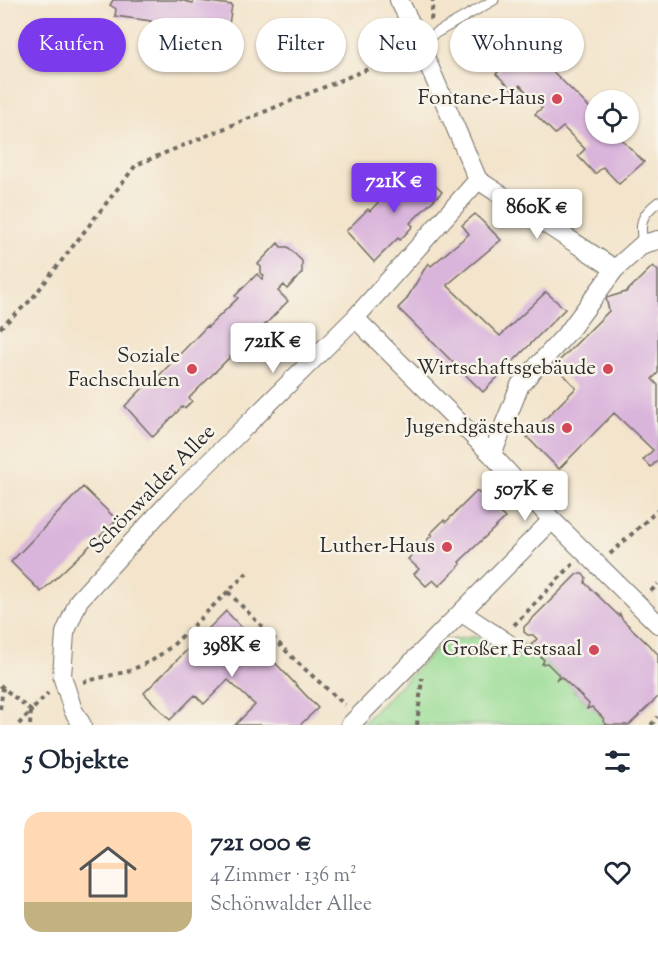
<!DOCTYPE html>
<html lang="de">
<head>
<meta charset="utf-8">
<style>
	:root { --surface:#fff; --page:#f2f2f3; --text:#1f2937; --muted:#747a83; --line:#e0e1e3; --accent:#7c3aed }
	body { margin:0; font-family:"Sorts Mill Goudy",serif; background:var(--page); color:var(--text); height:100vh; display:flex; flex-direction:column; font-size:22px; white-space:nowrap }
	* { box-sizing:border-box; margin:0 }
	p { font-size:20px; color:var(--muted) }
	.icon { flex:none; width:33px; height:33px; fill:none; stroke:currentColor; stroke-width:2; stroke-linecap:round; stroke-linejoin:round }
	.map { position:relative; height:725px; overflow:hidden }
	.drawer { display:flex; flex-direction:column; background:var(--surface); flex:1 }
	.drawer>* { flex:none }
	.banner { position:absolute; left:18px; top:18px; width:622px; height:54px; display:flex; gap:12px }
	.buttons { position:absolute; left:585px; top:90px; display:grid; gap:12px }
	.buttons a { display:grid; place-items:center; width:54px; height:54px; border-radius:50%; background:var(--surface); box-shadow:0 2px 4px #0004; font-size:30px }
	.price { position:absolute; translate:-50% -51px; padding:0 14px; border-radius:6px; background:#fff; color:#222; font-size:20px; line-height:39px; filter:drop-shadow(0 2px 3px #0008) }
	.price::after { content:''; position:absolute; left:50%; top:36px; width:18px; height:14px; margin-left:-9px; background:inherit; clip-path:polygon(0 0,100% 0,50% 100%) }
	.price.selected { background:var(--accent); color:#fff }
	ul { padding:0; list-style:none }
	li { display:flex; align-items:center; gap:18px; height:150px; padding:0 24px }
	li+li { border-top:2px solid var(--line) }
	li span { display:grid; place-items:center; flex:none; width:168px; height:120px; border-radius:18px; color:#555 }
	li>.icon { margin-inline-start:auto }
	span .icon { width:72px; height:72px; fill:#fffc; stroke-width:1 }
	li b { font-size:26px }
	h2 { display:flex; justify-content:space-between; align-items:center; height:72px; padding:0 24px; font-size:26px }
	.tag { padding:0 21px; border-radius:27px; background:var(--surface); box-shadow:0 2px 4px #0004; font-size:21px; line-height:54px }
	.tag.selected { background:var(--accent); color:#fff }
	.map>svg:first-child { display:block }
	.green { fill:#98dc94; stroke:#628460; stroke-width:1.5 }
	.building { fill:#d9b4db }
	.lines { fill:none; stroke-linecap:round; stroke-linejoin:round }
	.lane-casing { stroke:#716c63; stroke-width:11 }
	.street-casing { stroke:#716c63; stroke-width:20 }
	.path { stroke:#716c63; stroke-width:4; stroke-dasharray:4.5 4.5; stroke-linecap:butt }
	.lane { stroke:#fff; stroke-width:9 }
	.street { stroke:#fff; stroke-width:18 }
	.poi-dot { fill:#d1495b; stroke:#f7f3e8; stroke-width:2 }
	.labels { text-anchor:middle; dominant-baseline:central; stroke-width:5; stroke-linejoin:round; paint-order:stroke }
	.poi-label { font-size:21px; fill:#2b2b2b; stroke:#f7f3e8; text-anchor:end }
	.street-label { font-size:21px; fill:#2b2b2b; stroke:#f7f3e8 }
</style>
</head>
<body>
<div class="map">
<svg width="658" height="725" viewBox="0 0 658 725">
	<rect width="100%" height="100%" fill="#f7f3e8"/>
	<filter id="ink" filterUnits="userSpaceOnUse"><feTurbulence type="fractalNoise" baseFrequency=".0167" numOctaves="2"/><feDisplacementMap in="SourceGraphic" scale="12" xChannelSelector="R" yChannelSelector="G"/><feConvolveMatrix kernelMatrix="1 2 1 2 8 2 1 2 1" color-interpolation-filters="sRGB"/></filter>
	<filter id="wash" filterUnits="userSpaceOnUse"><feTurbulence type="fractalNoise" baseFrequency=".008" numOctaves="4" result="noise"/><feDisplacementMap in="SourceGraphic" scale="24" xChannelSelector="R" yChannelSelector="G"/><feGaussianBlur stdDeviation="1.35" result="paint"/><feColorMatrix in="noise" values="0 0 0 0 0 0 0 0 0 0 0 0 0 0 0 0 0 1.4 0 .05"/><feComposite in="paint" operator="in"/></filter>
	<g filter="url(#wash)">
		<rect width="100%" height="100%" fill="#f3e4cb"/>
		<path class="green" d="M472,637c23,1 64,3 73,26h2l12,12v2h2l14,13 -1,2h3l27,27 -1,2 4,4h-246l83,-84z"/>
		<g id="blocks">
			<path class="building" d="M113,0h66l14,3v-3l39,5 -5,32 -14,-2 1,-5 -16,-2 -1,5 -46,-8v-4l-36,-5 1,-7 -6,-4z
				M509,28l87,86v20h20l28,28 -25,22 -16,-17 -8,7 -17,-18 7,-7 -22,-22 -8,7 -20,-20 7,-6 -22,-23 -6,6 -18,-17 6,-6 -17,-17z
				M414,165l28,27 -32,31 3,3 -13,14 -2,-2 -24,24 -28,-31 22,-22 2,2z
				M475,214l26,26 -54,45 53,51 46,-44 19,17 -82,83 -85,-84 8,-8 22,-37 3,3 38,-32 -7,-9z
				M278,243l3,4h7l14,14v12l-15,16 -3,-4 -6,6 10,10 -29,30 1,3 -7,7 -3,-4 -61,61 3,3 -7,7 -3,-1 -29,30 -28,-31 22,-22 2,2 58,-60 1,1 30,-29 -3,-2 22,-22 5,5 2,-3 -3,-3v-6l-3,-3z
				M653,266l5,5v102l-6,6 6,6v75l-7,7 -8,-7 10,-10 -39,-37 -55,56 -32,-32 49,-49 -21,-23 54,-54 -3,-13 20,-6z
				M83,487l34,33 -76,72 -30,-30z
				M477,491l28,27 -46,44 2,2 -22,22 -6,-6 -7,6 -12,-12 5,-5 -11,-10 24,-24 -2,-1 14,-14 2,2z
				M577,574h5l4,3 -1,6 34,33 1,-2 2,5 36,35v43l-29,28h-22l-4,-4 1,-2 -12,-12 -5,2 2,-5 -14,-14 -14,-13 -5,3 3,-5 -12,-12 -5,1 2,-4 -14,-14 7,-7 -4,-4h-5l-4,-3v-5z
				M226,611l92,97 -18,17h-65l20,-20 -27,-25 -24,24 -9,-9 -25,25 -26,-27z"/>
		</g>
	</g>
	<g filter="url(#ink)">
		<use href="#blocks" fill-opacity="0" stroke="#716c63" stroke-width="1.5"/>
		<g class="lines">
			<defs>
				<path id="lane" d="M429,37l65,-37
					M643,244c-4,-21 -2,-29 15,-42"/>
				<path id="street" d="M478,180l137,89
					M492,455l28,-70 49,-54 46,-62 28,-25 15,-4
					M552,520l106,104
					M462,613l50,33
					M82,725l-9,-15 -11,-34 3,-43 14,-33 92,-100 184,-182 123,-138 -67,-156 -12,-24
					M350,725l202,-205 -60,-65 -137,-137"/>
			</defs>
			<use href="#lane" class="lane-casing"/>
			<use href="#street" class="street-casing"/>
			<path class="path" d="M431,20l2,-20
				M0,328l31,-28 105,-135 268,-111
				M610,554l48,-44
				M651,591l7,-7
				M228,592l69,70 48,43
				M514,625l59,-61
				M83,682l46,-11 24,-11 19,-14 75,-73
				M0,685l31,26 -13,14
				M0,709l3,-21
				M30,725l1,-14 17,-18
				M417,725l5,-47
				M651,725l7,-8"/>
			<use href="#lane" class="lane"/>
			<use href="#street" class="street"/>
		</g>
	</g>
	<g class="poi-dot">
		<circle cx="557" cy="99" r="6"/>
		<circle cx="192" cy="369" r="6"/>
		<circle cx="608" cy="369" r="6"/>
		<circle cx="567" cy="428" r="6"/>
		<circle cx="447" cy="547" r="6"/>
		<circle cx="594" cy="650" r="6"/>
	</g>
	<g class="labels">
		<g class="poi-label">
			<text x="545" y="99">Fontane-Haus</text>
			<text x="180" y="357">Soziale<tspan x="180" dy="24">Fachschulen</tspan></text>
			<text x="596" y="369">Wirtschaftsgebäude</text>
			<text x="555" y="428">Jugendgästehaus</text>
			<text x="435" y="547">Luther-Haus</text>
			<text x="582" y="650">Großer Festsaal</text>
		</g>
		<g class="street-label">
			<text transform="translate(153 490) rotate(-46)">Schönwalder Allee</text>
		</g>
	</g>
</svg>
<div class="buttons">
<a><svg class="icon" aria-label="locate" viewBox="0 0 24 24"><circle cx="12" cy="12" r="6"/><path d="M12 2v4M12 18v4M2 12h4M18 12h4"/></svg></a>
</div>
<b class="price selected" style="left:394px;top:214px">721K €</b>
<b class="price" style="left:537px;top:240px">860K €</b>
<b class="price" style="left:273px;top:374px">721K €</b>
<b class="price" style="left:525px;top:522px">507K €</b>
<b class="price" style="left:232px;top:678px">398K €</b>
<div class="banner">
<a class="tag selected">Kaufen</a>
<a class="tag">Mieten</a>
<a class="tag">Filter</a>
<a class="tag">Neu</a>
<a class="tag">Wohnung</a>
</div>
</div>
<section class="drawer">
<h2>5 Objekte<svg class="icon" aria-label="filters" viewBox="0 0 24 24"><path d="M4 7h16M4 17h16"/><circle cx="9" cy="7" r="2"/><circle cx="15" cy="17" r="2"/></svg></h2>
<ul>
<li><span style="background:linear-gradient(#ffd9b3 75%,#c2b280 0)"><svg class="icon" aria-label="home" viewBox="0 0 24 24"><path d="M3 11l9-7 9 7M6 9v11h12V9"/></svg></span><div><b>721 000 €</b><p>4 Zimmer · 136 m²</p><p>Schönwalder Allee</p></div><svg class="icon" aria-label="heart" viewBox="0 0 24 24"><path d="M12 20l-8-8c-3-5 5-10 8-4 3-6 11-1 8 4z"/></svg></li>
</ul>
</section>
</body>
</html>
